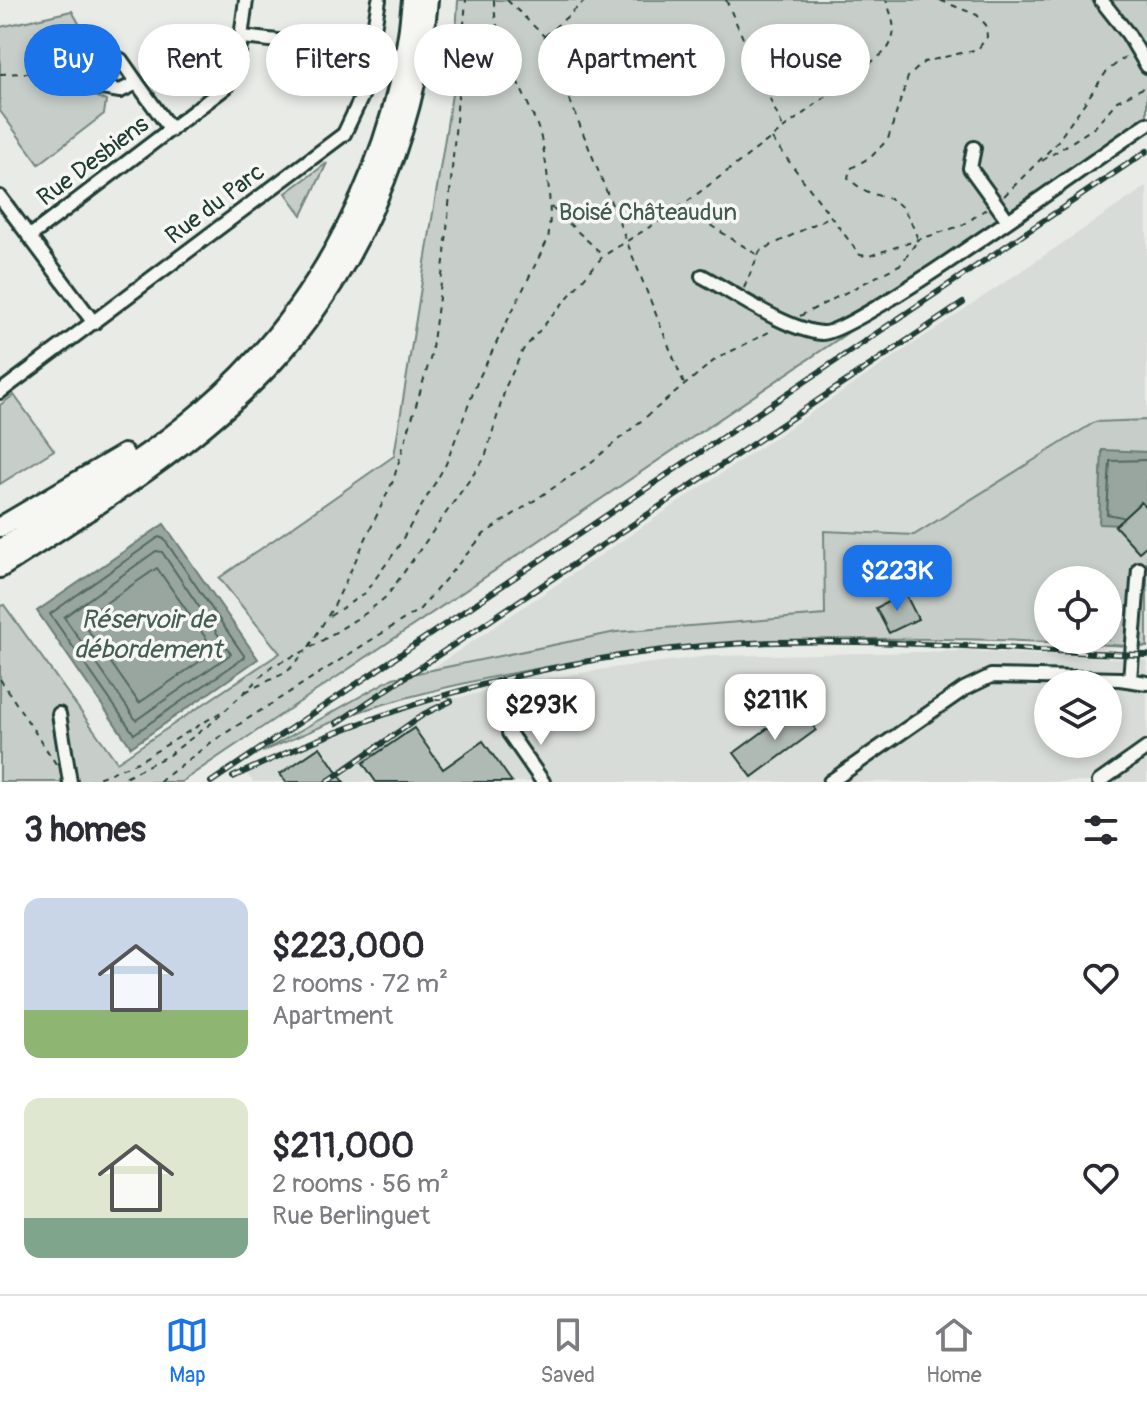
<!DOCTYPE html>
<html lang="en">
<head>
<meta charset="utf-8">
<style>
	:root { --surface:#fff; --page:#f2f2f3; --text:#2b2b33; --muted:#7c7c81; --line:#e1e1e2; --accent:#1a73e8 }
	body { margin:0; font-family:Pangolin,sans-serif; background:var(--page); color:var(--text); height:100vh; display:flex; flex-direction:column; font-size:30px; white-space:nowrap }
	* { box-sizing:border-box; margin:0 }
	p { font-size:26px; color:var(--muted) }
	.icon { flex:none; width:44px; height:44px; fill:none; stroke:currentColor; stroke-width:2; stroke-linecap:round; stroke-linejoin:round }
	.map { position:relative; height:782px; overflow:hidden }
	.sheet { display:flex; flex-direction:column; background:var(--surface); flex:1 }
	.sheet>* { flex:none }
	.top-card { position:absolute; left:24px; top:24px; width:1100px; height:72px; display:flex; gap:16px }
	.controls { position:absolute; left:1034px; top:566px; display:grid; gap:16px }
	.controls a { display:grid; place-items:center; width:88px; height:88px; border-radius:50%; background:var(--surface); box-shadow:0 4px 12px #0003; font-size:40px }
	.price { position:absolute; translate:-50% -68px; padding:0 18px; border-radius:16px; background:#fff; color:#222; font-size:26px; line-height:52px; filter:drop-shadow(0 2px 4px #0008) }
	.price::after { content:''; position:absolute; left:50%; top:48px; width:24px; height:18px; margin-left:-12px; background:inherit; clip-path:polygon(0 0,100% 0,50% 100%) }
	.price.selected { background:var(--accent); color:#fff }
	ul { padding:0; list-style:none }
	li { display:flex; align-items:center; gap:24px; height:200px; padding:0 24px }
	li span { display:grid; place-items:center; flex:none; width:224px; height:160px; border-radius:16px; color:#555 }
	li>.icon { margin-inline-start:auto }
	span .icon { width:96px; height:96px; fill:#fffc; stroke-width:1 }
	li b { font-size:34px }
	h2 { display:flex; justify-content:space-between; align-items:center; height:96px; padding:0 24px; font-size:34px }
	.tag { padding:0 28px; border-radius:36px; background:var(--surface); box-shadow:0 4px 12px #0003; font-size:28px; line-height:72px }
	.tag.selected { background:var(--accent); color:#fff }
	.menu { display:flex; justify-content:space-around; align-items:center; height:112px; border-top:2px solid var(--line); background:var(--surface); font-size:22px; color:var(--muted) }
	.menu a { display:grid; justify-items:center; gap:4px }
	.menu .selected { color:var(--accent) }
	.map>svg:first-child { display:block }
	.built { fill:#d8dcd8; fill-rule:evenodd }
	.green { fill:#c7cec9; stroke:#73867e; stroke-width:2; fill-rule:evenodd }
	.water { fill:#99a6a0; stroke:#687c75; stroke-width:2 }
	.lines { fill:none; stroke-linecap:round; stroke-linejoin:round }
	.shore { stroke:#50675f; stroke-width:2 }
	.building { fill:#b0bab5; stroke:#1f3d34; stroke-width:2 }
	.minor-casing { stroke:#1f3d34; stroke-width:18 }
	.highway-casing { stroke:#1f3d34; stroke-width:24 }
	.path { stroke:#1f3d34; stroke-width:2; stroke-dasharray:6 6; stroke-linecap:butt }
	.minor { stroke:#f6f6f2; stroke-width:12 }
	.highway { stroke:#f6f6f2; stroke-width:18 }
	.rail-casing { stroke:#1f3d34; stroke-width:6 }
	.rail { stroke:#f6f6f2; stroke-width:3; stroke-dasharray:9; stroke-linecap:butt }
	.labels { text-anchor:middle; dominant-baseline:central; stroke-width:7; stroke-linejoin:round; paint-order:stroke }
	.street-label { font-size:24px; fill:#1f3d34; stroke:#f6f6f2 }
	.park-label { font-size:24px; fill:#415a52; stroke:#f6f6f2 }
	.water-label { font-size:26px; font-style:italic; fill:#445c54; stroke:#f6f6f2 }
</style>
</head>
<body>
<div class="map">
<svg width="1147" height="782" viewBox="0 0 1147 782">
	<rect width="100%" height="100%" fill="#e9ebe7"/>
	<filter id="ink" filterUnits="userSpaceOnUse"><feTurbulence type="fractalNoise" baseFrequency=".0125" numOctaves="2"/><feDisplacementMap in="SourceGraphic" scale="16" xChannelSelector="R" yChannelSelector="G"/><feConvolveMatrix kernelMatrix="1 2 1 2 8 2 1 2 1" color-interpolation-filters="sRGB"/></filter>
	<g filter="url(#ink)">
		<path class="built" d="M1147,186v234l-52,2 -181,113 -90,-4 2,84 -210,17 -186,38z
			M970,651l177,9v122h-894l-10,-13 166,-60 112,-26 90,-15 98,-12zM1048,684h60v60h-60z"/>
		<path class="green" d="M458,0h689v131l-966,651h-181v-176l4,-1 113,157 163,-109 -61,-75 175,-122 59,-368z
			M72,11l22,39 -13,14 -1,17 11,13 15,7 -2,13 -65,50 -39,-53v-84z
			M96 73a12 12 0 1 1 24 0a12 12 0 1 1-24 0Z
			M327,163l-25,52 -16,-22z
			M14,395l40,55 -54,34v-79z
			M1147,420v227c-259,-16 -522,-15 -773,60 -38,11 -75,30 -112,45l131,-74 223,-46 209,-17 -1,-84 90,4 181,-113zM1048,580h60v60h-60z"/>
		<path class="water" d="M1102,450l45,2v74l-48,-2z
			M164,524l94,135 -127,88 -94,-136z"/>
		<g class="lines">
			<path class="shore" d="M1122,517l-15,-3 3,-53 37,-1
				M159,537l5,2 81,118 -111,77 -84,-120z
				M156,551l6,1 69,102 -95,66 -72,-103z
				M157,568l58,83 -76,52 -58,-83z"/>
		</g>
		<path class="building" d="M1141,502l6,6v37l-8,7 -24,-26z
			M905,593l13,26 -29,14 -13,-25z
			M798,706l18,24 -64,47 -18,-24z
			M414,728l29,41 40,-28 29,41h-136l-13,-19z
			M320,747l24,35h-58l-6,-8z"/>
		<g class="lines">
			<defs>
				<path id="minor" d="M1101,0l27,34 19,32
					M243,37l87,10 40,10
					M110,55l11,5 16,23 -17,8 -24,-4c-12,-15 -5,-31 14,-32z
					M137,83l34,47
					M974,148l-4,20 37,51
					M0,197l94,126
					M29,237l197,-150 11,-20 9,-67
					M702,276c32,17 84,54 120,57 32,2 280,-179 325,-209
					M0,392l344,-258 18,-38 17,-96
					M1130,679l9,-110
					M59,714l11,68
					M509,733l34,49
					M830,782l134,-93 27,-13 129,3 27,4
					M1099,782l48,-34"/>
				<path id="highway" d="M0,527l124,-73
					M0,549c69,-45 143,-87 205,-141 118,-101 194,-254 207,-408
					M0,568c88,-57 181,-113 255,-187 100,-98 161,-243 173,-381"/>
			</defs>
			<use href="#minor" class="minor-casing"/>
			<use href="#highway" class="highway-casing"/>
			<path class="path" d="M507,0l37,36 140,348
				M726,0l57,128
				M545,36l41,-36
				M0,74l80,-3
				M772,139l88,116 9,1 94,-31 23,-16
				M1042,161l53,-34 22,-26 30,-15
				M1004,196l51,-51 52,-74 21,-16
				M680,206l76,48
				M551,207l51,47
				M744,288l16,-37 71,-35
				M800,316l101,-52 17,-24c-21,-61 -35,-29 -70,-62l2,-9 22,-13 16,-17 20,-62 16,-15 54,-13 9,-12 -1,-12 -9,-10 -38,-15
				M330,616l34,-22 31,-42 51,-88 32,-84 70,-141c5,-27 -1,-85 -10,-111 -15,-41 -44,-83 -44,-128
				M309,647l26,-43 58,-123 38,-125 14,-102 21,-254
				M0,679l56,85
				M245,692l42,-20 18,-20
				M88,782l50,-20 83,-50
				M115,782l54,-27 44,-33 59,-56 35,-16 59,-37 21,-17 98,-138 21,-72 17,-36 80,-94 69,-43 214,-162c13,-18 7,-31 0,-51
				M159,782l54,-41 207,-132 64,-75 105,-70 127,-105 57,-29"/>
			<use href="#minor" class="minor"/>
			<use href="#highway" class="highway"/>
			<defs>
				<path id="rail" d="M337,723l626,-420
					M233,777c172,-82 352,-130 544,-135 123,-3 247,9 370,13
					M211,782l936,-631
					M327,782l97,-68 27,-13"/>
			</defs>
			<use href="#rail" class="rail-casing"/>
			<use href="#rail" class="rail"/>
		</g>
	</g>
	<g class="labels">
		<g class="street-label">
			<text transform="translate(93 161) rotate(-37)">Rue Desbiens</text>
			<text transform="translate(215 204) rotate(-37)">Rue du Parc</text>
		</g>
		<g class="park-label">
			<text x="648" y="212">Boisé Châteaudun</text>
		</g>
		<g class="water-label">
			<text x="148" y="620">Réservoir de<tspan x="148" dy="30">débordement</tspan></text>
		</g>
	</g>
</svg>
<div class="controls">
<a><svg class="icon" aria-label="locate" viewBox="0 0 24 24"><circle cx="12" cy="12" r="6"/><path d="M12 2v4M12 18v4M2 12h4M18 12h4"/></svg></a>
<a><svg class="icon" aria-label="layers" viewBox="0 0 24 24"><path d="M12 4l9 5-9 5-9-5zM3 14l9 5 9-5"/></svg></a>
</div>
<b class="price selected" style="left:897px;top:613px">$223K</b>
<b class="price" style="left:775px;top:742px">$211K</b>
<b class="price" style="left:541px;top:747px">$293K</b>
<div class="top-card">
<a class="tag selected">Buy</a>
<a class="tag">Rent</a>
<a class="tag">Filters</a>
<a class="tag">New</a>
<a class="tag">Apartment</a>
<a class="tag">House</a>
</div>
</div>
<section class="sheet">
<h2>3 homes<svg class="icon" aria-label="filters" viewBox="0 0 24 24"><path d="M4 7h16M4 17h16"/><circle cx="9" cy="7" r="2"/><circle cx="15" cy="17" r="2"/></svg></h2>
<ul>
<li><span style="background:linear-gradient(#c9d6e8 70%,#8fb573 0)"><svg class="icon" aria-label="home" viewBox="0 0 24 24"><path d="M3 11l9-7 9 7M6 9v11h12V9"/></svg></span><div><b>$223,000</b><p>2 rooms · 72 m²</p><p>Apartment</p></div><svg class="icon" aria-label="heart" viewBox="0 0 24 24"><path d="M12 20l-8-8c-3-5 5-10 8-4 3-6 11-1 8 4z"/></svg></li>
<li><span style="background:linear-gradient(#dfe7d0 75%,#7fa58c 0)"><svg class="icon" aria-label="home" viewBox="0 0 24 24"><path d="M3 11l9-7 9 7M6 9v11h12V9"/></svg></span><div><b>$211,000</b><p>2 rooms · 56 m²</p><p>Rue Berlinguet</p></div><svg class="icon" aria-label="heart" viewBox="0 0 24 24"><path d="M12 20l-8-8c-3-5 5-10 8-4 3-6 11-1 8 4z"/></svg></li>
</ul>
</section>
<nav class="menu">
<a class="selected"><svg class="icon" aria-label="map" viewBox="0 0 24 24"><path d="M3 6l6-2 6 2 6-2v14l-6 2-6-2-6 2zM9 4v14M15 6v14"/></svg>Map</a>
<a><svg class="icon" aria-label="saved" viewBox="0 0 24 24"><path d="M7 4h10v16l-5-4-5 4z"/></svg>Saved</a>
<a><svg class="icon" aria-label="home" viewBox="0 0 24 24"><path d="M3 11l9-7 9 7M6 9v11h12V9"/></svg>Home</a>
</nav>
</body>
</html>
